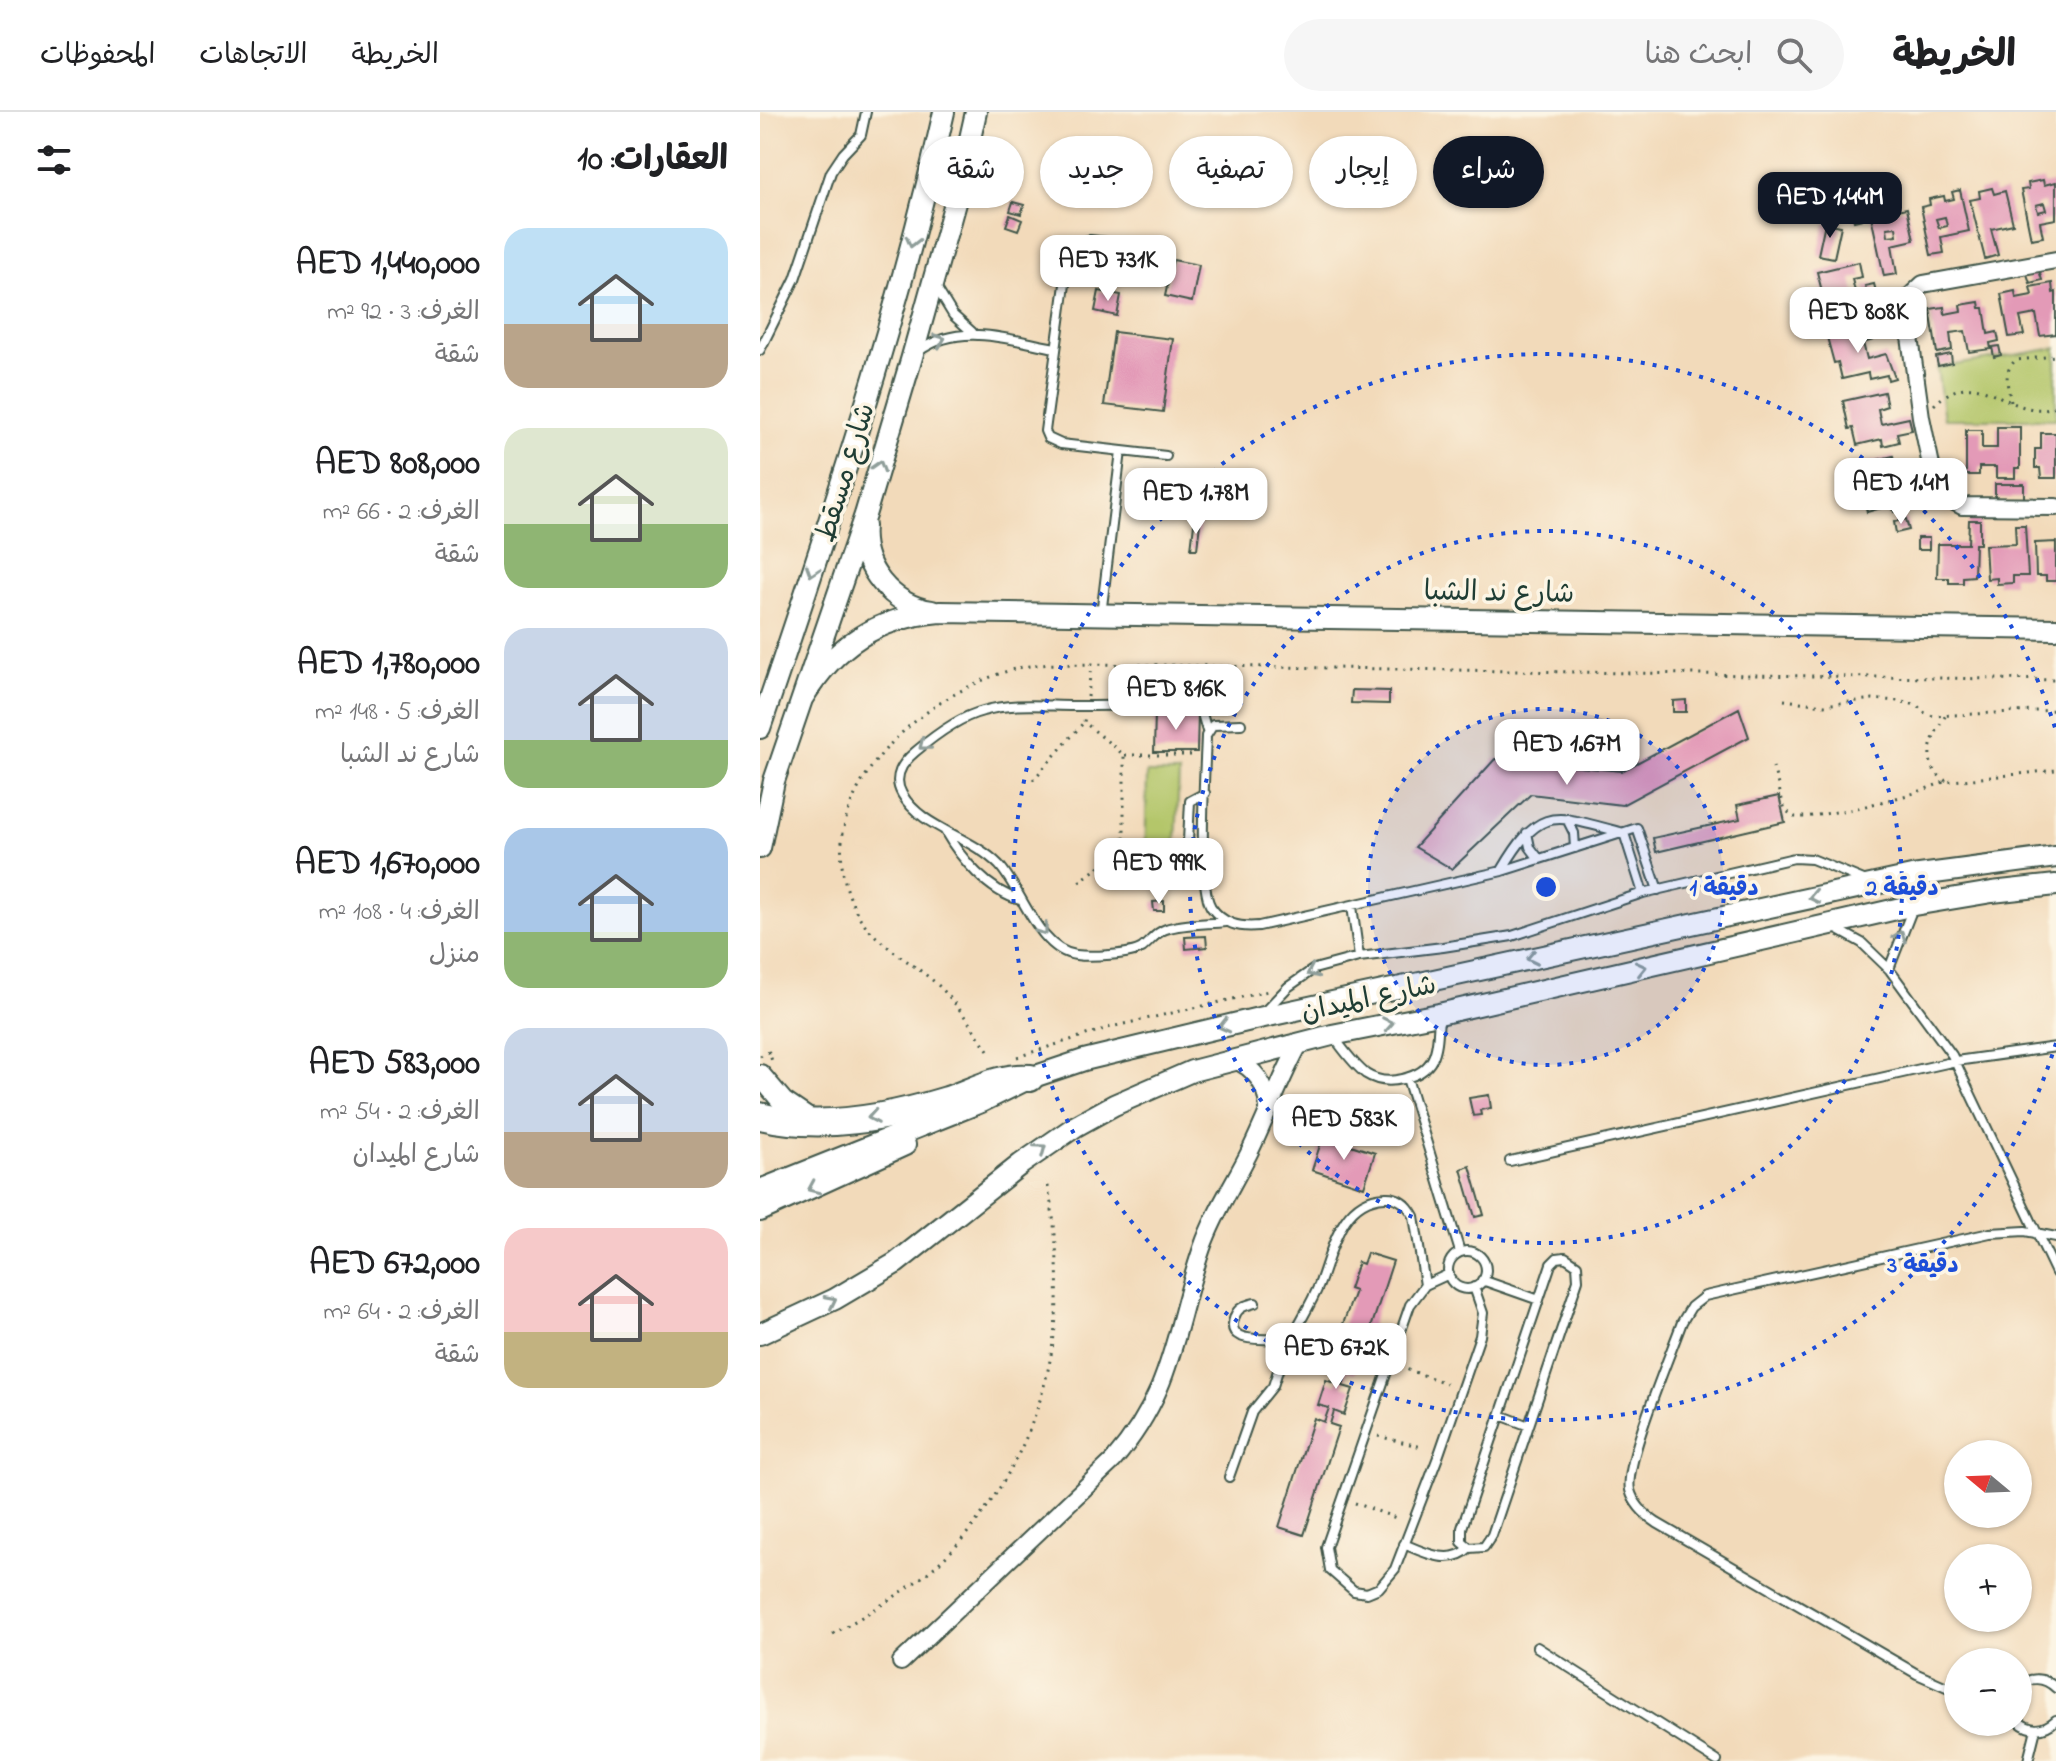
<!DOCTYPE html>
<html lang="ar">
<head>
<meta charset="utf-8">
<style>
	:root { --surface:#fff; --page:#f6f6f6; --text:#202124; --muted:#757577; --line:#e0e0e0; --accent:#111827 }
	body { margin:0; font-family:"Indie Flower","Playpen Sans Arabic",sans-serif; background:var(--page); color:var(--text); direction:rtl; height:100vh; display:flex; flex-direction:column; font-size:30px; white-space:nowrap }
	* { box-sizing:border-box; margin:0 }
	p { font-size:26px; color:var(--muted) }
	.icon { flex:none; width:44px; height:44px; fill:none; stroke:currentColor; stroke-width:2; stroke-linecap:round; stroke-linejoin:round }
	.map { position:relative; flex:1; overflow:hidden; direction:ltr }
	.side { display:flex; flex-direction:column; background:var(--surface); width:760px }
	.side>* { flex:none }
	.guide { position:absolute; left:24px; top:24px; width:760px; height:72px; direction:rtl; display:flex; gap:16px }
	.needle { width:52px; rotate:289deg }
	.buttons { position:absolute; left:1184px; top:1328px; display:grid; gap:16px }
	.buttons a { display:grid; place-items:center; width:88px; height:88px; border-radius:50%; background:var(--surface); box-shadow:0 2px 6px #0004; font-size:40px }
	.price { position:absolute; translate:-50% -68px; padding:0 18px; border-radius:16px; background:#fff; color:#222; font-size:26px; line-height:52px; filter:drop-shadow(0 2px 4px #0008) }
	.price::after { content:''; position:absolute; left:50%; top:48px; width:24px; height:18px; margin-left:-12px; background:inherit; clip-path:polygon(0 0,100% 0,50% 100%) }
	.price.current { background:var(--accent); color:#fff }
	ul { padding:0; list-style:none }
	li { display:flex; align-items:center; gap:24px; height:200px; padding:0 32px }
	li span { display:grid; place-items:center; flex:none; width:224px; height:160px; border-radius:24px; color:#555 }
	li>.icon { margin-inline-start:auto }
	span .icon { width:96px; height:96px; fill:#fffc; stroke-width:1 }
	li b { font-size:34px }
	h2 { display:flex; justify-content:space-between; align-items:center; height:96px; padding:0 32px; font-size:34px }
	.pill { padding:0 28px; border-radius:36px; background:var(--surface); box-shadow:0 2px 6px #0004; font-size:28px; line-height:72px }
	.pill.current { background:var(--accent); color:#fff }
	header { display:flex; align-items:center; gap:48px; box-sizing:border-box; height:112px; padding:0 40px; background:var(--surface); border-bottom:2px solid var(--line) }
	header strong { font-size:38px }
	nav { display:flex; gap:44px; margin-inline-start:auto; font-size:28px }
	.search { width:560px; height:72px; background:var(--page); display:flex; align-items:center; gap:20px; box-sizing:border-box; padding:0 28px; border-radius:44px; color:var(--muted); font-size:30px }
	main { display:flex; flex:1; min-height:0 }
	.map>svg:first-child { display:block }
	.green { fill:#b4c66a; stroke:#6a824f; stroke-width:2 }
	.building { fill:#e39ab7; fill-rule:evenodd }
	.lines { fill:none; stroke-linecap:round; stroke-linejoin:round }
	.service-casing { stroke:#3f5548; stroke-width:12 }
	.minor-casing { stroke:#3f5548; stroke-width:20 }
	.tertiary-casing { stroke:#3f5548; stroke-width:24 }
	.primary-casing { stroke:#3f5548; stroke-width:30 }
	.path { stroke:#3f5548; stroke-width:3; stroke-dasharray:2 6; stroke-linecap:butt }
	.service { stroke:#fff; stroke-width:8 }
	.minor { stroke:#fff; stroke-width:16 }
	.tertiary { stroke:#fff; stroke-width:20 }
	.primary { stroke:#fff; stroke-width:26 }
	.oneway { stroke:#8f9e9a }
	.ring { fill:none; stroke:#1d4ed8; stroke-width:4; stroke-dasharray:4 8 }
	.labels { text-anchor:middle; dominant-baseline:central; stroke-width:7; stroke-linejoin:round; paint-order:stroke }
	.street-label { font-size:28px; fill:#1f3d34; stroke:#fcf5e5 }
	.centre { fill:#1d4ed8; stroke:#fcf5e5; stroke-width:4 }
	.ring-label { font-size:24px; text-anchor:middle; font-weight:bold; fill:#1d4ed8; stroke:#fcf5e5; stroke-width:7; stroke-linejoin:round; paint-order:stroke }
</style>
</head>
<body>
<header>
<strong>الخريطة</strong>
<div class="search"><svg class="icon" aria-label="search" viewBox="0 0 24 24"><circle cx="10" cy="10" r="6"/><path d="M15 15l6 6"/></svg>ابحث هنا</div>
<nav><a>الخريطة</a><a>الاتجاهات</a><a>المحفوظات</a></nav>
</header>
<main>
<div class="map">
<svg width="1296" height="1649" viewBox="0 0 1296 1649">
	<rect width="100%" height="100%" fill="#fcf5e5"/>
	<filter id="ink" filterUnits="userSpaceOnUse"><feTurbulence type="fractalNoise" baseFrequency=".0125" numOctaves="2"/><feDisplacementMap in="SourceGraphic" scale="16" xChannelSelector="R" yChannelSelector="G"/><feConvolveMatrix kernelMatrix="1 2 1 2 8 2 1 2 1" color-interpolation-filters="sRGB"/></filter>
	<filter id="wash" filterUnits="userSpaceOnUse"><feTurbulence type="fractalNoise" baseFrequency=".006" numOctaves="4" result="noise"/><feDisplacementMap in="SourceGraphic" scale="32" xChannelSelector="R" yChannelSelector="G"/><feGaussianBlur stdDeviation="1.8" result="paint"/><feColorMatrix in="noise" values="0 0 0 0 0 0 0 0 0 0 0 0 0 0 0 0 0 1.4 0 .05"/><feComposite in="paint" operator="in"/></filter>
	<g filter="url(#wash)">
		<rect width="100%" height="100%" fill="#f2daba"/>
		<path class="green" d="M1296,236v71h-112l-7,-51z
			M387,661h32l-4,93 -30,1z"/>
		<g id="blocks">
			<path class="building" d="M1283,68l1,5 12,-3v37l-16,3 3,15 -12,2 -10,-49 8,-1 -1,-6zM1284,91l2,7 -8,2 -2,-7z
				M1232,76l2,6 11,-3 8,33 -22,5 7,26 -13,4 -15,-59 10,-2 -1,-7z
				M1200,78l9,41 -28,6 3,16 -13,2 -10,-48 9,-2 -1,-6 15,-3 1,5 9,-2 -2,-7zM1185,105l2,9 -8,2 -3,-9z
				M253,90l11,3 -3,9 -11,-3z
				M1098,91l4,16 -8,2 -4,-16z
				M1132,93l1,6 14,-3 7,32 -22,5 5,29 -13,2 -13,-60 10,-2 -2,-6zM1136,115l1,8 -9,1 -1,-8z
				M250,103l12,5 -4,10 -12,-4z
				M1065,111l16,3 -7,32 -16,-3z
				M413,148l26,5 -7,37 -27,-6z
				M1099,150l3,15 -10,2 4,17 11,-3 -2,-7 9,-2 5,19 2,-1 3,10 -41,8 -2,-7 -9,3 -4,-18 -4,1 -7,-27z
				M1279,159l3,9 -12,3 -3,-9z
				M1292,171l1,10 3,-1v42l-16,2 -4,-22 -16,3 4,18 -15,2 -8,-43 14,-3 1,7 16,-3 -2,-8z
				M339,179l22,4 -4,21 -22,-5z
				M1219,190l1,6h4l4,26 9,-2 2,9 -9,2 1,6 -22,3 -4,-21 -15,2 2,17 -15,3 -7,-44 14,-2 1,7 16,-3 -1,-6z
				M1110,214l3,14 -10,3 4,16 19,-5 9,24 -7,2 -1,-5 -18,4 -1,-6 -26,6 -4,-17 -4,1 -7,-26z
				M354,220l59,7 -10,73 -59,-7z
				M1239,234l2,9 -7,2 -2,-10z
				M1191,242l1,9 -14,3 -2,-9z
				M1124,280l3,14 -9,3 3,15 28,-6 3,12 -15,3 2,9 -16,4 -1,-7 -25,6 -4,-17 -4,1 -6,-28z
				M1237,315h23v41h-5v10h-19v-11h-17v8h-13v-45h16v18h15z
				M1281,321h15v45h-15l-1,-10h-5v-19h6z
				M1133,344l4,16 -9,2 4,16 29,-6 2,12 -13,3 2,8 -18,5 -2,-7 -25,7 -4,-18 -4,1 -7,-29z
				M1235,372h29v14h-29z
				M1146,407l3,11 -13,3 -2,-11z
				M1209,408h11v24h-5l-1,32 -11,1v6h-14v-5h-12l1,-34h30z
				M434,412h6l-3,25h-6z
				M1255,413h10l3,51h-15v7l-16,1v-6l-10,1 -2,-34 31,-1z
				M1157,426h12v12h-12z
				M1296,430v39h-10v-5h-10l-1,-33z
				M592,578l37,1v13l-38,-1z
				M926,588v12h-13v-11z
				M979,596l10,29 -127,68 -91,-11 -79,75 -37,-22 80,-88 127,12z
				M438,600l-1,40h-43l1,-39z
				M1019,684l6,26 -129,30 -3,-14 87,-19 -3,-14z
				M404,789v10h-10l-1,-9z
				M446,824l1,11 -21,2 -1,-12z
				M729,983l2,13 -11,2 1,5 -8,1 -4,-18z
				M563,1024l52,17 -11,34 -52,-17z
				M710,1054l14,49 -9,2 -14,-48z
				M607,1141l26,8 -23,70 -8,-3 -4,12 7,2 -10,31 -8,-2 -4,15 10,3 -9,26 -10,-4 -4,13 9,3 -35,108 -25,-8 35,-109 10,4 5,-14 -11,-3 8,-25 11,4 4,-15 -13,-4 27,-74 -6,-2 9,-27 5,2z"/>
		</g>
	</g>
	<g filter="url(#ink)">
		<use href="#blocks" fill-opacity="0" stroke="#3f5548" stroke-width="2"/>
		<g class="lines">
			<defs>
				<path id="service" d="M391,135l-61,-7c-11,1 -16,5 -21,15l-24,176 3,7 13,6 105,12
					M176,175l17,28 19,17
					M0,238l35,-71 36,-107 12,-18 18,-19 5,-23
					M159,239c41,-30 91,-11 137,-3
					M341,503l20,-164
					M481,612l-28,1 -7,11c-1,32 -9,149 5,171 12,17 28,21 48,19l243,-55 135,-43 21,62
					M447,619l-6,-21 -12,-7c-38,3 -77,3 -115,3 -30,0 -62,-4 -91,5 -24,6 -49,25 -68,41 -12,10 -23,25 -13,42 19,34 69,42 97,71 23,25 39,85 77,90 14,2 55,0 66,-7 8,-6 14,-16 24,-19 18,-6 42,-5 60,-7
					M807,707l7,14 1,15
					M185,719c16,28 43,60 75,69
					M767,721l3,14 9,12
					M444,743l-14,-7 -2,-7 2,-40 15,-8
					M742,758c40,-68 53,-54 122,-37l19,60
					M592,794l7,51
					M1073,815l29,16 27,26 63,86 104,218
					M1129,857l23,-59
					M505,899l23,-24 26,-18 45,-12 84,-10 69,-11 131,-43 151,-35 18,1 54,22
					M573,924c10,13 20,28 33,38 11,7 24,8 36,5 37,-8 35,-32 37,-63
					M647,966l53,174
					M750,1049l446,-100 100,-14
					M688 1158a19 19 0 1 1 38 0a19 19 0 1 1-38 0Z
					M805,1145l12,8 1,15 -86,255 -8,12 -15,1 -7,-6v-14l89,-264 6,-6z
					M689,1162l-24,11 -15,20 -84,242 4,23 24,21 13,2 12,-5 16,-19 43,-112 42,-121 3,-23 -9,-26
					M722,1168l57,20
					M495,1191c-8,2 -17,4 -20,13 -12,31 32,20 46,25
					M521 1230a8 8 0 1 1 16 0a8 8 0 1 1-16 0Z
					M533,1223c9,-17 19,-33 26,-50 13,-33 21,-86 66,-88 14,-1 23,8 29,19l11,69
					M740,1303l29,11
					M469,1365l23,-65 21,-26 12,-37
					M644,1432c21,9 47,22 65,4
					M777,1535l180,114
					M1258,1575c12,-11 26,-10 38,1
					M1198,1580l-41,-18 -260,-151c-12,-8 -23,-18 -27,-33 -6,-26 41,-137 52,-168l9,-15 14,-11 285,-63 35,-2 31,6
					M1258,1609c12,11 26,10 38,-1
					M1268,1649l8,-32"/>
				<path id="minor" d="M1296,148l-133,24 -15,14 -2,10 15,109 12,58 9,20 20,11 94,1
					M473,947c22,9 34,26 35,50
					M141,1550l212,-201c62,-72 60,-129 89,-213 12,-35 33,-66 49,-99 17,-35 30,-72 49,-106"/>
				<path id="tertiary" d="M104,414c-4,42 28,79 68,85
					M42,587c34,-55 74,-81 138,-87l1116,17
					M0,616c69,-203 137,-407 184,-616
					M0,736l14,-67 91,-266 47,-158 46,-165 18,-80
					M0,963l23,27 31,21
					M0,1078l221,-88 49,-24 54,-18 175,-42 653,-142 144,-19
					M0,1099l145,-66
					M0,1222l75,-35 61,-36 125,-99 55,-38 38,-21 78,-34 140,-36 107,-21 475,-109 78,-13 64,-7"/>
				<path id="primary" d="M0,1004c61,15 128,2 187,-16 27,-9 54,-25 83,-22"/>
			</defs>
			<use href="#service" class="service-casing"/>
			<use href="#minor" class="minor-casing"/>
			<use href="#tertiary" class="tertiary-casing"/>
			<use href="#primary" class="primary-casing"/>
			<path class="path" d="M1251,290c-3,-16 -9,-30 5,-42l40,-4
				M1174,293c48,-47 74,19 122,1
				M328,585l3,-33
				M1024,588l40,5 49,-6 24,2 20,4 6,7 10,4 123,-6
				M365,643h69
				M1013,655l12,43 10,7h11l48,-8 61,-16 29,-11 112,-12
				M273,668l51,-58
				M1186,669c-28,-18 -14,-44 0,-66
				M319,770l38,-29 7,-12v-86l-40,-33 1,-6
				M228,938c-15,-21 -29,-44 -48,-63 -27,-26 -68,-43 -85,-78 -53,-108 60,-211 156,-239 25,-8 54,-5 80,-6l965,16
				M0,944l9,-4 4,12
				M257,945l94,-30 157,-36
				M640,1255l46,16
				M618,1324l44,11
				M595,1391l41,15
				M73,1522c42,-25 91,-52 124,-89 93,-106 117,-228 90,-364"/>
			<use href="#service" class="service"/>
			<use href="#minor" class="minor"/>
			<use href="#tertiary" class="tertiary"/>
			<use href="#primary" class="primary"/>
		</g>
		<defs><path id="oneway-chevron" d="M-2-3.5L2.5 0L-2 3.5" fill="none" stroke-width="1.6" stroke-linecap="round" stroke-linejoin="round" transform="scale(2)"/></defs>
		<g class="oneway">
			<use href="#oneway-chevron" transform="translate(152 130) rotate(104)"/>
			<use href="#oneway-chevron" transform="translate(180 228) rotate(-21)"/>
			<use href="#oneway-chevron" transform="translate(119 354) rotate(-73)"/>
			<use href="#oneway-chevron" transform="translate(52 459) rotate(108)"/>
			<use href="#oneway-chevron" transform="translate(164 633) rotate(142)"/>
			<use href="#oneway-chevron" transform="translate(1054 785) rotate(168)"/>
			<use href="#oneway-chevron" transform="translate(283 818) rotate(53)"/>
			<use href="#oneway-chevron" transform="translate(1140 824) rotate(-69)"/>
			<use href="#oneway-chevron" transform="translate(772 846) rotate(168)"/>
			<use href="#oneway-chevron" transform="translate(881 856) rotate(-13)"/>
			<use href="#oneway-chevron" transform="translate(552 860) rotate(155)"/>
			<use href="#oneway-chevron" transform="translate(628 912) rotate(-11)"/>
			<use href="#oneway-chevron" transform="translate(464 914) rotate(166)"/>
			<use href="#oneway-chevron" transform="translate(113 1005) rotate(170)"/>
			<use href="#oneway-chevron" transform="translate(281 1037) rotate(-36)"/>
			<use href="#oneway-chevron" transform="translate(53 1076) rotate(156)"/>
			<use href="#oneway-chevron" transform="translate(71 1189) rotate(-27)"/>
		</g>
	</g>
	<circle cx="786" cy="775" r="178" fill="#1d4ed8" fill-opacity=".12"/>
	<g class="ring">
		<circle cx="786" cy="775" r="178"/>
		<circle cx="786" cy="775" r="356"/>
		<path d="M1296 931A533 533 0 1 1 1296 619"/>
	</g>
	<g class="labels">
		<g class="street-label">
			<text transform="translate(87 361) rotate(-73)">شارع مسقط</text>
			<text transform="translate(739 482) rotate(1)">شارع ند الشبا</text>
			<text transform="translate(609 888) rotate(-12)">شارع الميدان</text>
		</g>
	</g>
	<circle cx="786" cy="775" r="12" class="centre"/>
	<g class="ring-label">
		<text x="964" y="783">1 دقيقة</text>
		<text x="1142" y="783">2 دقيقة</text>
		<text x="1163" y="1160">3 دقيقة</text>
	</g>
</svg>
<div class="buttons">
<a><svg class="needle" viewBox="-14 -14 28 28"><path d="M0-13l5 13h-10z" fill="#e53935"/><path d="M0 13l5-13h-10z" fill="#757577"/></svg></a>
<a>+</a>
<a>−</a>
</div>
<b class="price current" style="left:1070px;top:128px">AED 1.44M</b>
<b class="price" style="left:348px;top:191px">AED 731K</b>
<b class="price" style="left:1098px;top:243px">AED 808K</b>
<b class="price" style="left:1141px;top:414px">AED 1.4M</b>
<b class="price" style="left:436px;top:424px">AED 1.78M</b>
<b class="price" style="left:416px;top:620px">AED 816K</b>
<b class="price" style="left:807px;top:675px">AED 1.67M</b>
<b class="price" style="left:399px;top:794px">AED 999K</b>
<b class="price" style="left:584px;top:1050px">AED 583K</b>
<b class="price" style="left:576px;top:1279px">AED 672K</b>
<div class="guide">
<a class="pill current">شراء</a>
<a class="pill">إيجار</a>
<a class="pill">تصفية</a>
<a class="pill">جديد</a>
<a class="pill">شقة</a>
</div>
</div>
<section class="side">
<h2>العقارات: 10<svg class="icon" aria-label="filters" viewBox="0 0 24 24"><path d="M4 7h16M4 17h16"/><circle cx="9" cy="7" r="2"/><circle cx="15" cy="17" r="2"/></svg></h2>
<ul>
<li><span style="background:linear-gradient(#bfe0f5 60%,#b9a48a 0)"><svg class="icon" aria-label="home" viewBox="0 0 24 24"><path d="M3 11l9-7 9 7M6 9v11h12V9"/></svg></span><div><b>AED 1,440,000</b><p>الغرف: 3 · 92 m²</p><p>شقة</p></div></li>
<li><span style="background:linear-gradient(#dfe7d0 60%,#8fb573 0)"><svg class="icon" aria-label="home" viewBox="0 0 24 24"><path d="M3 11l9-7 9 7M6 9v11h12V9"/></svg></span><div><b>AED 808,000</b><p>الغرف: 2 · 66 m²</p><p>شقة</p></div></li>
<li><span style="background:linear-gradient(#c9d6e8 70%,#8fb573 0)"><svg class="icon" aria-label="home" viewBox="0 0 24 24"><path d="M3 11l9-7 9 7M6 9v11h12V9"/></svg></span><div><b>AED 1,780,000</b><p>الغرف: 5 · 148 m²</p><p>شارع ند الشبا</p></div></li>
<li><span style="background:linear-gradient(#a9c7e8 65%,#8fb573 0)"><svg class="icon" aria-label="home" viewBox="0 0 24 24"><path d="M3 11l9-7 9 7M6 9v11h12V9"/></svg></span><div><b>AED 1,670,000</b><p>الغرف: 4 · 108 m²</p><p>منزل</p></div></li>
<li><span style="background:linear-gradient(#c9d6e8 65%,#b9a48a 0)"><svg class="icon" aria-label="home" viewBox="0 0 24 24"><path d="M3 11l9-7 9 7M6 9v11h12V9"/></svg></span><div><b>AED 583,000</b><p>الغرف: 2 · 54 m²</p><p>شارع الميدان</p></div></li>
<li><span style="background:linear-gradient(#f6c9c9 65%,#c2b280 0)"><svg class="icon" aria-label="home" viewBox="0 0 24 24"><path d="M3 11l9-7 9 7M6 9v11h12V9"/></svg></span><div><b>AED 672,000</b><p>الغرف: 2 · 64 m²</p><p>شقة</p></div></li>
</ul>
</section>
</main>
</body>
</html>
